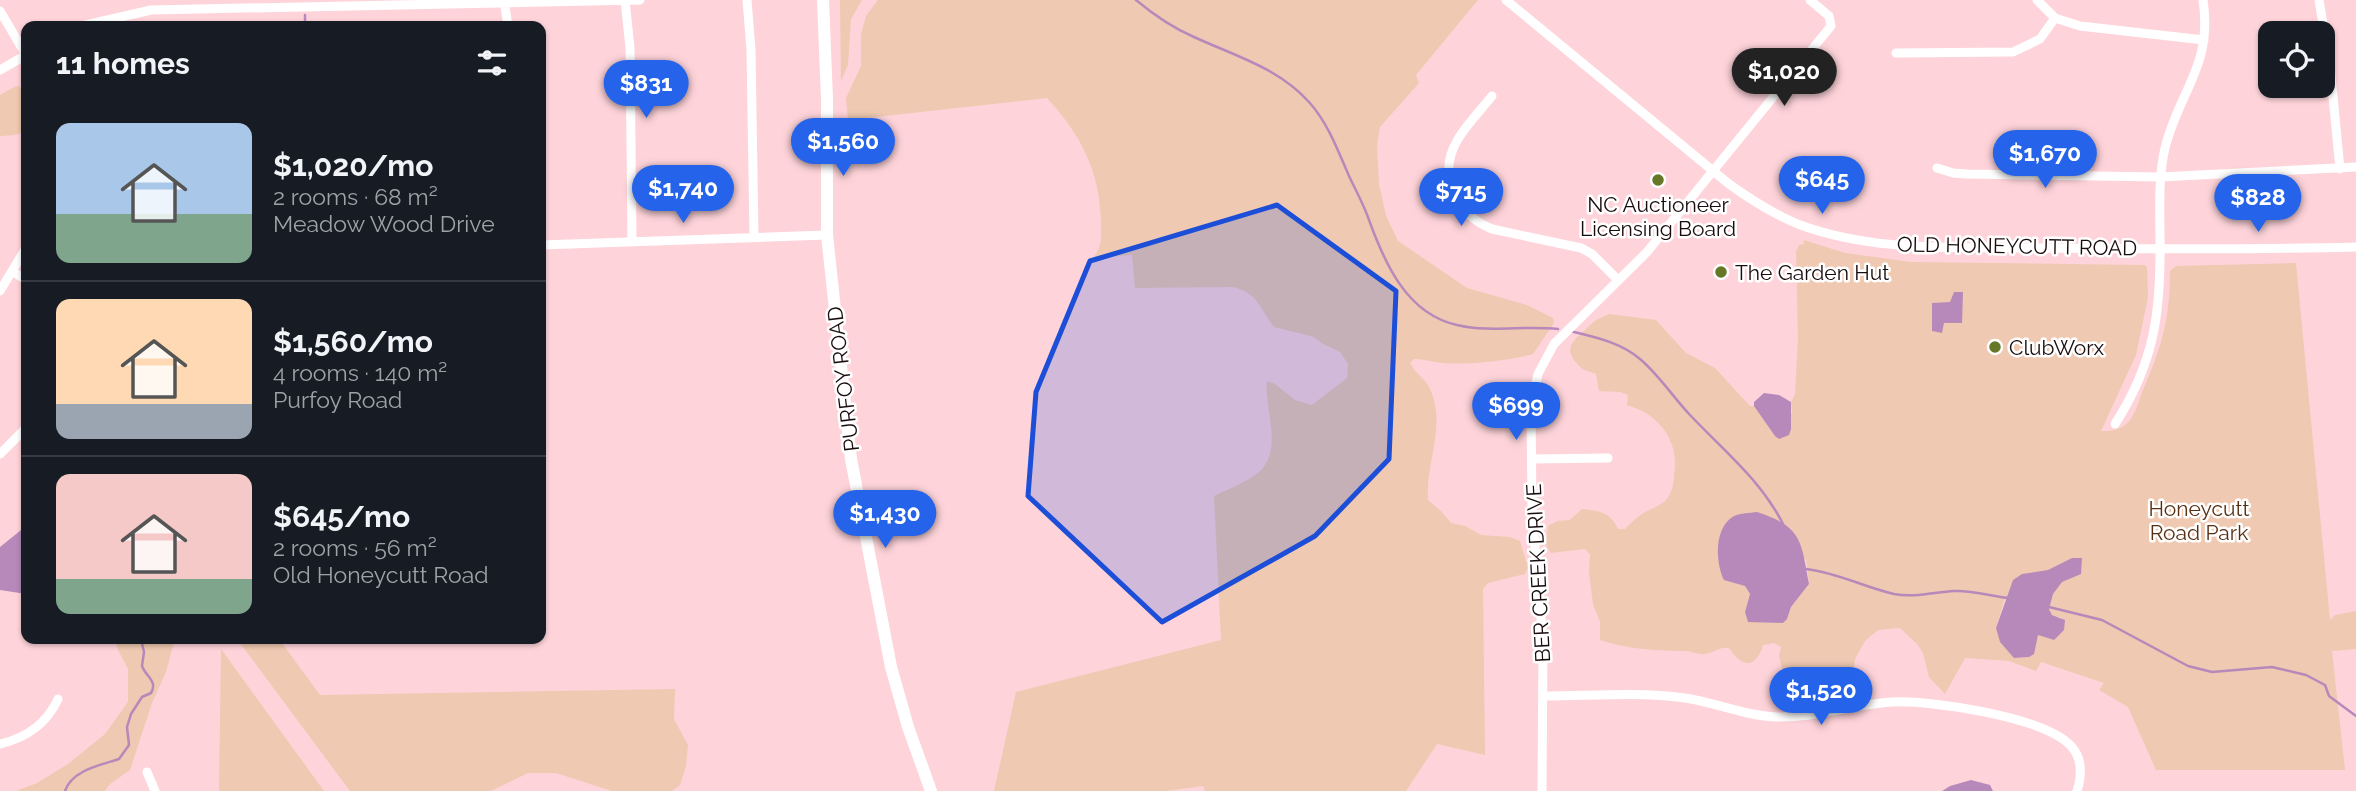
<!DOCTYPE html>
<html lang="en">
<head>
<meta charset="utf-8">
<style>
	:root { --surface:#171b24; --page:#20242c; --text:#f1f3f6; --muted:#9ea1a6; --line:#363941; --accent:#2563eb }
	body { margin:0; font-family:Raleway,sans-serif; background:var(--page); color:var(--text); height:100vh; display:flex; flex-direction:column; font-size:26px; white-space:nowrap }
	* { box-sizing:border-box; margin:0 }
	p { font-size:23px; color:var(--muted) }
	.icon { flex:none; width:38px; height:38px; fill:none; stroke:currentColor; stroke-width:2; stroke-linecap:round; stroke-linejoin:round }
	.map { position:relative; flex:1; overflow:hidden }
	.drawer { position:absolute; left:21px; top:21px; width:525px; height:623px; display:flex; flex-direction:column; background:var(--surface); border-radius:14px; box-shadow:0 2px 5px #0004 }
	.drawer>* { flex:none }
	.buttons { position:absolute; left:2258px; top:21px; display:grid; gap:14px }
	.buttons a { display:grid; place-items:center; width:77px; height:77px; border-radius:14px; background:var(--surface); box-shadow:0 2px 5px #0004; font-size:35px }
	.price { position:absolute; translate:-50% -60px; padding:0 16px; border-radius:24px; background:var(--accent); color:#fff; font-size:23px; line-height:46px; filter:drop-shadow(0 2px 4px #0008) }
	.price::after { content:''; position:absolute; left:50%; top:42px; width:21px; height:16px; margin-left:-10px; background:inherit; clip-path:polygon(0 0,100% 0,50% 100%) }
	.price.on { background:#222; color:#fff }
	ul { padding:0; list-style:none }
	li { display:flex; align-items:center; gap:21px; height:175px; padding:0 35px }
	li+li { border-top:2px solid var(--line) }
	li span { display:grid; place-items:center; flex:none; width:196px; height:140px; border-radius:14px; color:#555 }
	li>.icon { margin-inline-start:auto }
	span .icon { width:84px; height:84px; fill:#fffc; stroke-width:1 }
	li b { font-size:30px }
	h2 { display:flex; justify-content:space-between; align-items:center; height:84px; padding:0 35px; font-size:30px }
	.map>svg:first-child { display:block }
	.green { fill:#efc9b1; fill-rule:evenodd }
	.water { fill:#b789bb }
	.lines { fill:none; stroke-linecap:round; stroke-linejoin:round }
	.stream { stroke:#b789bb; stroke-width:2.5 }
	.street { stroke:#fff; stroke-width:9 }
	.secondary { stroke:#fff; stroke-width:12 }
	.marked { fill:#1d4ed8; fill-opacity:0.2; stroke:#1d4ed8; stroke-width:5; stroke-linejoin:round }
	.poi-dot { fill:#667827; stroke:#fff; stroke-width:2.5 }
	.labels { text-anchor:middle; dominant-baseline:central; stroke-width:5; stroke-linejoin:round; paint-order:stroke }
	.poi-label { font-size:21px; fill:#190c0e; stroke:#fff; text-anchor:start }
	.street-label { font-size:21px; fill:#190c0e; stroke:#fff }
	.park-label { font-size:21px; fill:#583114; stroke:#fff }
</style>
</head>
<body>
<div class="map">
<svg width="2356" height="791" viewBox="0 0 2356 791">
	<rect width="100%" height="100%" fill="#fed4da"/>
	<path class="green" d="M840,0h22l-11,19 -3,46 -7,16z
		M878,0h600l-62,75 3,8 -39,44 -3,19 2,38 7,32 12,25 69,47 60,17 26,13 1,5 -21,31c-26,7 -64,11 -91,9 -9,-1 -18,-4 -28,-4l-4,4c6,12 16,16 20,26 17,37 -5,74 -2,111l13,11 10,12 14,3 16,9 29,2 10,4 8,26 -3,7 -37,9 -5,6 2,166 -48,-11 -31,47h-201l-2,-5 -36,5h-173l22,-99 205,-52 -7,-144c12,-6 35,-15 45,-24 25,-23 5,-62 8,-91l8,3 20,16 17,5 35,-27 1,-14 -8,-12 -17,-8 -9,-7 -40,-10c-14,-18 -16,-34 -41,-40l-98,1 -3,-33 -39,3c10,-12 8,-21 8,-36 -1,-51 -20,-87 -54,-124l-199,22 -2,-22 15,-32v-32l5,-18z
		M16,86h3l7,12v33l-11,4 -15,1v-41z
		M1804,240l41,13 66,9 233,3 3,2 1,30 -12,58 -35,76c11,0 21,-1 29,-11 6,-8 9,-20 13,-30 19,-44 27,-71 27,-119l6,-5 120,-3 34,357 5,-5 21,-4v38l-24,2 13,119h-189l-28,-63 -29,-17 5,-7 -63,-21 -5,9 -27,-10 -44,-3 -20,36 -16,-17 -6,-24 -6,-9 -17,-16 -22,2 -13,11 -10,18 -1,7 3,29 -73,8 2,-18 -7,-29 2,-9 -7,-4 -11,2c-7,24 -21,23 -34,3 -10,-2 -16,6 -26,6 -5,0 -11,-2 -16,-3 -26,0 -62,-2 -87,-11v-18l-7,-18 -4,-32 1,-18 -5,-5 -34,4 -5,-8 2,-19 9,-5 13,-1 12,-11c18,2 28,3 36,20h7c5,-5 11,-11 17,-15 11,-7 23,-8 29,-22 2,-5 3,-12 3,-17 6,-34 -15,-61 -47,-70l1,-10 -8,-3 -21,-1 -3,-17 -14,-5 -9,-10 -3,-7 1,-7 6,-8 19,-17 13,-6 47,6 30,33 29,15 35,38h4l26,33 12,-27 -1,-10 4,-8 3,-55 -2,-87 3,-7 5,-1zM1806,559l3,25 -18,23 -4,12 -8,4 -31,-2 -3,-9 5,-18 -5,-8zM2005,598l44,6v5l3,6 10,3 -8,22 -16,-5 -9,22 -15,1 -18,-30z
		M115,639h34l25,3 -8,30 -14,31 -22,67 -20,14 -5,7h-89l21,-8 31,-19 37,-30 23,-32v-33l-10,-19z
		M237,639h42l41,56 355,-6 -1,30 14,26 -2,21 -6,19 -8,6h-60l-56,-18h-28l-37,18h-141z
		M221,649l103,142h-105z"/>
	<path class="water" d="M1954,292h9l-1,31h-18l-2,10 -10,-2v-28l18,-1z
		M1764,393l15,2 12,7v27l-2,6 -10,4 -4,-3 -21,-30v-4z
		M1757,512c46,15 44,30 52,72l-18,23 -4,12 -4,4 -35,-1 -3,-10 5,-18 -5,-8 -21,-6c-9,-18 -10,-53 10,-64 7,-3 16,-3 23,-4z
		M26,526v68l-26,-4v-43z
		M2072,558h10l-1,16 -19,8 -9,12 -4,15 3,6 13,5 -1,10 -10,10 -16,-5 -4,19 -5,3 -15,1 -14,-16 -4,-14 17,-48 9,-6 26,-4z
		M1971,780l19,5 3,6h-51l8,-5z"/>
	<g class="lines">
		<path class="stream" d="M1136,0c18,15 37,28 58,37 41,19 83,30 115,65 19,21 29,49 40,74 7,15 15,29 20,44 16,44 38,94 88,105 34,8 67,0 101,4
			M305,26v-11
			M1570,331c24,6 50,11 70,28 19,16 33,38 50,56 34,36 72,66 94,111
			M1806,569c33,4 57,18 88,25 20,4 41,-2 60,-3 17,-1 37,5 54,7
			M2049,607l53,13 86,46 24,6 60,-5 34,8 19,10 4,11 27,20
			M65,791c7,-21 36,-26 54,-32l10,-14 -2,-18 4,-13 11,-17 9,-4c7,-12 -5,-16 -9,-27l2,-14 -3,-13"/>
		<path class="street" d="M504,0l4,26
			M625,0l5,48 2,193
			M747,0l4,50 3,187
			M1506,0l223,184c25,18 53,36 83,45 72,23 152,18 226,19 106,1 212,2 318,-1
			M2037,0l18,18 25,8 124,14
			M2319,0l11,66 10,103
			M0,11l26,44
			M81,26l70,-16 489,-10
			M1896,53l117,-1 27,-13 15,-21
			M0,70l26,-15
			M1492,96c-11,14 -25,28 -34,43 -22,37 -2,75 34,90l89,19 11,6 26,26
			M1937,168l16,5 14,1 193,3 196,-10
			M541,245l286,-10
			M12,271l14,9
			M0,291l26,-43
			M2115,424c40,-62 46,-113 45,-185 0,-30 -2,-61 5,-91 14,-57 48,-82 38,-148
			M0,454l26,-26
			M1532,459l76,-1
			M1544,696c44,0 90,-4 133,1 34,3 66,19 100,20 39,1 77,-13 116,-15 38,-2 152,15 178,44 12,13 11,29 6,45
			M0,744c26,-6 47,-21 58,-45
			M147,772l8,19
			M1542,791l1,-148 -11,-133 -1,-104 7,-32 16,-30 93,-92 184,-226 -2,-10 -19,-16"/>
		<path class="secondary" d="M823,0l4,99v136l24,224 40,208 17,60 23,64"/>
	</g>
	<path class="marked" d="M1277,205l119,86 -7,168 -74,77 -153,86 -134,-126 8,-104 54,-131z"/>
	<g class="poi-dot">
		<circle cx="1658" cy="180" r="7"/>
		<circle cx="1721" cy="272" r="7"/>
		<circle cx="1995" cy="347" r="7"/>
	</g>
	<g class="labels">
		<g class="poi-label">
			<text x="1658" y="204" text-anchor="middle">NC Auctioneer<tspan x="1658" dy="24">Licensing Board</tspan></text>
			<text x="1735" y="272">The Garden Hut</text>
			<text x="2009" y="347">ClubWorx</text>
		</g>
		<g class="street-label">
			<text transform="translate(2017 246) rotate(1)">OLD HONEYCUTT ROAD</text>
			<text transform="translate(843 379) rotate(-97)">PURFOY ROAD</text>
			<text transform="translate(1538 573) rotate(-93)">BER CREEK DRIVE</text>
		</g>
		<g class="park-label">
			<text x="2199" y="508">Honeycutt<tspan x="2199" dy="24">Road Park</tspan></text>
		</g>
	</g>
</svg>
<div class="buttons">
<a><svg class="icon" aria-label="locate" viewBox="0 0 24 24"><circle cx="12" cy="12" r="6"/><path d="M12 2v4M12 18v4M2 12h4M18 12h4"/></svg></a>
</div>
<b class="price on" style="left:1784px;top:108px">$1,020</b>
<b class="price" style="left:646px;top:120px">$831</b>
<b class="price" style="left:843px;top:178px">$1,560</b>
<b class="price" style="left:2045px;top:190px">$1,670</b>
<b class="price" style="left:1822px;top:216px">$645</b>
<b class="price" style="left:683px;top:225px">$1,740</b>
<b class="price" style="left:1461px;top:228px">$715</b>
<b class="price" style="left:2258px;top:234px">$828</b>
<b class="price" style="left:1516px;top:442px">$699</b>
<b class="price" style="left:885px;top:550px">$1,430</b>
<b class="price" style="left:1821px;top:727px">$1,520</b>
<section class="drawer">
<h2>11 homes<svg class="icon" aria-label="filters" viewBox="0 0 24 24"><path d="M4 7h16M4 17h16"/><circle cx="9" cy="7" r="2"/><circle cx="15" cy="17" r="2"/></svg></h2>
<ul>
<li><span style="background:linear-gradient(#a9c7e8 65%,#7fa58c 0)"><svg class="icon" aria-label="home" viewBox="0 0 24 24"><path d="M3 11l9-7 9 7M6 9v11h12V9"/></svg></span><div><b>$1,020/mo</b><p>2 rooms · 68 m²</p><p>Meadow Wood Drive</p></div></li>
<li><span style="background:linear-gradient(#ffd9b3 75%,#9aa5b1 0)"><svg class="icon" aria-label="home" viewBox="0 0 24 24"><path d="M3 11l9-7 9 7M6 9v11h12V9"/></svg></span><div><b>$1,560/mo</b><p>4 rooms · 140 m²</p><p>Purfoy Road</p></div></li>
<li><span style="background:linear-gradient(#f6c9c9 75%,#7fa58c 0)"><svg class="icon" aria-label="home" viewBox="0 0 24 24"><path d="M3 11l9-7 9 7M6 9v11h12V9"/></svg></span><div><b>$645/mo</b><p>2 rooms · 56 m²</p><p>Old Honeycutt Road</p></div></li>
</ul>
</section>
</div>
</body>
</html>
